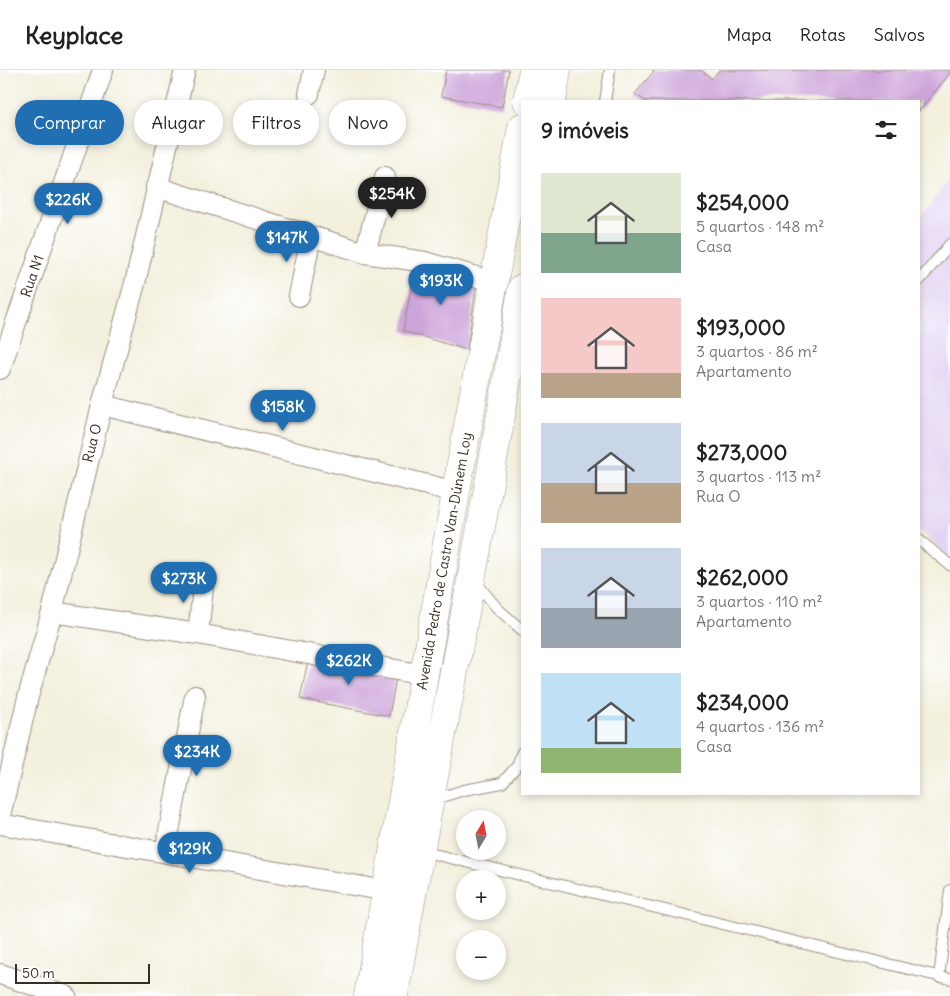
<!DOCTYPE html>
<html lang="pt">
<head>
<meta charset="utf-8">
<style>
	:root { --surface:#fff; --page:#f2f2f2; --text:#222; --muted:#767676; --line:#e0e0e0; --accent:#1f6fb2 }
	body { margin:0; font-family:Delius,sans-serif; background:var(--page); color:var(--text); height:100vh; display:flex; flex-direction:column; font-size:19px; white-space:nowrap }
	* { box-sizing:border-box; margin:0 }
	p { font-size:16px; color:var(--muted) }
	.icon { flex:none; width:28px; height:28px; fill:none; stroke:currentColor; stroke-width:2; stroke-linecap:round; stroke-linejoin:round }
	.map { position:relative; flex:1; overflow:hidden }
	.sheet { position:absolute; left:521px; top:30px; width:399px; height:695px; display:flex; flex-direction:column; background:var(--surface); border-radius:0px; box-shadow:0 2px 8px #0003 }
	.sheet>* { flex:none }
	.banner { position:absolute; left:15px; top:30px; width:431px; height:45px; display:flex; gap:10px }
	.needle { width:32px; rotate:10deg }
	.fabs { position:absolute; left:456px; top:740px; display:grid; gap:10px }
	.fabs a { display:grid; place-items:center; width:50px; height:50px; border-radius:50%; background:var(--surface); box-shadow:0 2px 8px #0003; font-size:25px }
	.scale { position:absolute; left:15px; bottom:12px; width:135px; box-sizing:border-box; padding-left:5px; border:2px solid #3b2a1e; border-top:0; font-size:14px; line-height:18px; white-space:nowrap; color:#3b2a1e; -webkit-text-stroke:4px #fff; paint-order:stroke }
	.price { position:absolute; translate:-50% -42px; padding:0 11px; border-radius:18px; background:var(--accent); color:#fff; font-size:16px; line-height:32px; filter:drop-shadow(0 1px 2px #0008) }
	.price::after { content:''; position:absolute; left:50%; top:30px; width:15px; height:11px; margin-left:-8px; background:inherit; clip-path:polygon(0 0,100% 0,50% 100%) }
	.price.on { background:#222; color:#fff }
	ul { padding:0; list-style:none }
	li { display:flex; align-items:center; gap:15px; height:125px; padding:0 20px }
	li span { display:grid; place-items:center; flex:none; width:140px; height:100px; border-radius:0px; color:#555 }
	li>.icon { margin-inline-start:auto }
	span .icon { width:60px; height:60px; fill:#fffc; stroke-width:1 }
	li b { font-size:21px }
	h2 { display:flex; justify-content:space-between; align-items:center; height:60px; padding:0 20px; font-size:21px }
	.pill { padding:0 18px; border-radius:22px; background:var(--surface); box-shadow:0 2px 8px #0003; font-size:18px; line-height:45px }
	.pill.on { background:var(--accent); color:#fff }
	header { display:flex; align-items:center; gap:30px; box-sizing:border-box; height:70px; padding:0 25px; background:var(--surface); border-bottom:1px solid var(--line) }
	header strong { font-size:24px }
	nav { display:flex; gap:28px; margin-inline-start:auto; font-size:18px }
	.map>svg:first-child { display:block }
	.built { fill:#e2d4f3 }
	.building { fill:#cda5da }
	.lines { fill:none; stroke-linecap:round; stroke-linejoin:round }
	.lane-casing { stroke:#978d7e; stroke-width:12 }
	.street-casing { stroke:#978d7e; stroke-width:22 }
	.highway-casing { stroke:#978d7e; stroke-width:29 }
	.lane { stroke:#fff; stroke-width:10 }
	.street { stroke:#fff; stroke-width:20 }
	.highway { stroke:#fff; stroke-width:28 }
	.labels { text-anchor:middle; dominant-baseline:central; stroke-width:4; stroke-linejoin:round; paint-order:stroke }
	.street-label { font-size:14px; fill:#3b2a1e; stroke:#fff }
</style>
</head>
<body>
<header>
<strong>Keyplace</strong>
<nav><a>Mapa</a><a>Rotas</a><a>Salvos</a></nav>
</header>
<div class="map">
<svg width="950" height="926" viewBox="0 0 950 926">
	<rect width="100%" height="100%" fill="#fff"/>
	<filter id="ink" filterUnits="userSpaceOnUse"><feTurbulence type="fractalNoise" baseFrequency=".02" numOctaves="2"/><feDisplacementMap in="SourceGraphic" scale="10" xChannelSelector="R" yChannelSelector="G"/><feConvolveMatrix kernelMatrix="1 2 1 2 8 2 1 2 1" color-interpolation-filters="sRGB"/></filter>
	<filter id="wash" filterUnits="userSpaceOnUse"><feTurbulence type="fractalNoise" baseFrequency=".0096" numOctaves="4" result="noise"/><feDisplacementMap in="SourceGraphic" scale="20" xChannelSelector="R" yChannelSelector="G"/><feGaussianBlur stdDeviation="1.12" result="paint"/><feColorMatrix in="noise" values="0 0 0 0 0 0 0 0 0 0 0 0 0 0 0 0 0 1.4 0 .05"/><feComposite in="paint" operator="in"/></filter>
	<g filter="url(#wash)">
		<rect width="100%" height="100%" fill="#f3f0de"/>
		<path class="built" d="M950,108v379l-31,-28v-310z"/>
		<g id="blocks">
			<path class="building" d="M446,0h63l-7,37 -61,-11z
				M652,0h49l11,9 7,-9h231v3l-31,38v-10h-274l-10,-7 19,-23z
				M416,192l61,19 -10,69 -64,-19z
				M309,586l88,17 -8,43 -89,-17z"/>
		</g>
	</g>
	<g filter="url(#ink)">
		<use href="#blocks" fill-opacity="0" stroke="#978d7e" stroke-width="1"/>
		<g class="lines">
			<defs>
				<path id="lane" d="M605,31l5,-31
					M919,211l31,-37
					M919,470l31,25
					M474,510l23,28 25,22
					M432,730l32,-10 38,-7 15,-17 5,-14
					M421,781l529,128
					M939,907l11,-87"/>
				<path id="street" d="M309,24l5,-24
					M156,117l209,66 60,9 69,20
					M365,183l20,-76
					M299,226l12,-60
					M0,299l103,-299
					M102,335l354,87
					M52,542l146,22 226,41
					M198,564l6,-56
					M0,746l28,-119 24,-85 50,-207 33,-122 50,-213
					M0,754l387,67
					M165,782l30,-156
					M0,904l66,22"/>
				<path id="highway" d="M527,31l6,-31
					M552,31l5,-31
					M368,926l88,-504 66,-365
					M394,926c41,-236 91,-471 128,-708"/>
			</defs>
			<use href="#lane" class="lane-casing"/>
			<use href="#street" class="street-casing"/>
			<use href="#highway" class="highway-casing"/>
			<use href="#lane" class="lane"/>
			<use href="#street" class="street"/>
			<use href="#highway" class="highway"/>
		</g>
	</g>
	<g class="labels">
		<g class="street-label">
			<text transform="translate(32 206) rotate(-71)">Rua N1</text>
			<text transform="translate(92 373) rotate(-76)">Rua O</text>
			<text transform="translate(444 491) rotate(-80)">Avenida Pedro de Castro Van-Dúnem Loy</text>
		</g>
	</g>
</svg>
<div class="fabs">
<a><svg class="needle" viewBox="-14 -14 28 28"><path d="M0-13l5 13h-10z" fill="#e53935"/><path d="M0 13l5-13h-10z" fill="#767676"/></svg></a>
<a>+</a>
<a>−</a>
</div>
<div class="scale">50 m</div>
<b class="price on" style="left:392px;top:149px">$254K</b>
<b class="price" style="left:68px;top:155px">$226K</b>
<b class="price" style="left:287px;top:193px">$147K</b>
<b class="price" style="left:441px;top:236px">$193K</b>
<b class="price" style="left:283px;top:362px">$158K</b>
<b class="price" style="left:184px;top:534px">$273K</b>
<b class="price" style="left:349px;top:616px">$262K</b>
<b class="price" style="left:197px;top:707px">$234K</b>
<b class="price" style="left:190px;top:804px">$129K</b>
<div class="banner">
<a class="pill on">Comprar</a>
<a class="pill">Alugar</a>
<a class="pill">Filtros</a>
<a class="pill">Novo</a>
</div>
<section class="sheet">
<h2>9 imóveis<svg class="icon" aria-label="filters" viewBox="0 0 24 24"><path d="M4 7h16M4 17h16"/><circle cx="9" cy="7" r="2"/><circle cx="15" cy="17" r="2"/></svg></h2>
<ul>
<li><span style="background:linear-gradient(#dfe7d0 60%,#7fa58c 0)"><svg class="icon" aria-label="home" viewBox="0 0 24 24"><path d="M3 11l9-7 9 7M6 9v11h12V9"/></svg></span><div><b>$254,000</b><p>5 quartos · 148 m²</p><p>Casa</p></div></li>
<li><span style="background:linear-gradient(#f6c9c9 75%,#b9a48a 0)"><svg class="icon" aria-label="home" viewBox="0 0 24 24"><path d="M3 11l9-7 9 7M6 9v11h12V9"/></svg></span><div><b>$193,000</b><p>3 quartos · 86 m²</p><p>Apartamento</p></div></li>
<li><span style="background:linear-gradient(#c9d6e8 60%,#b9a48a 0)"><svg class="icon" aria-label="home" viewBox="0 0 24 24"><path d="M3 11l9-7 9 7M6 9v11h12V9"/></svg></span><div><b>$273,000</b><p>3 quartos · 113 m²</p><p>Rua O</p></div></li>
<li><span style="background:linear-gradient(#c9d6e8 60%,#9aa5b1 0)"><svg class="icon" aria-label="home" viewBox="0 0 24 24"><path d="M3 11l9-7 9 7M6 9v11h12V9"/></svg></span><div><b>$262,000</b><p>3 quartos · 110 m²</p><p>Apartamento</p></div></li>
<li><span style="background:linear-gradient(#bfe0f5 75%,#8fb573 0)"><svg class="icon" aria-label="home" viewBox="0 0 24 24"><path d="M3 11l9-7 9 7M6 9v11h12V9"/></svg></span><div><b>$234,000</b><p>4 quartos · 136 m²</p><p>Casa</p></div></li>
</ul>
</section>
</div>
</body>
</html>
